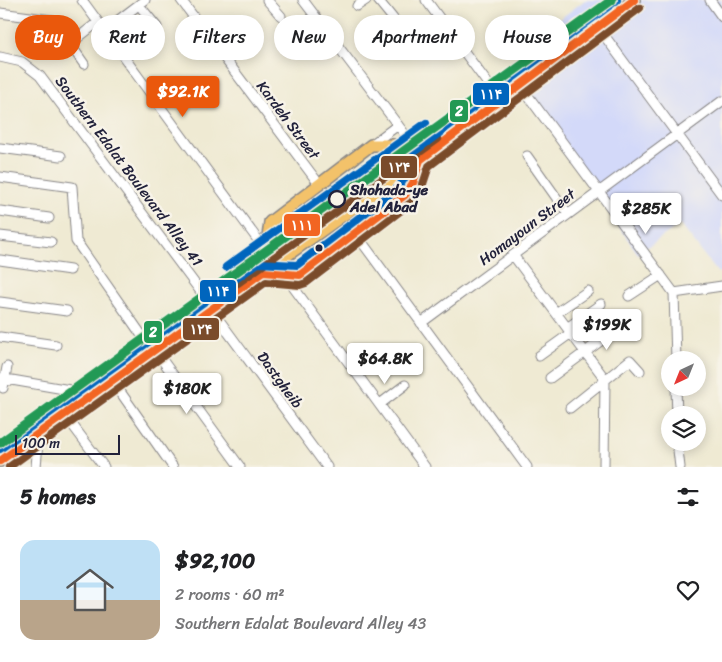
<!DOCTYPE html>
<html lang="en">
<head>
<meta charset="utf-8">
<style>
	:root { --surface:#fff; --page:#f6f6f6; --text:#202124; --muted:#757577; --line:#e0e0e0; --accent:#ea580c }
	body { margin:0; font-family:Sriracha,sans-serif; background:var(--page); color:var(--text); height:100vh; display:flex; flex-direction:column; font-size:19px; white-space:nowrap }
	* { box-sizing:border-box; margin:0 }
	p { font-size:16px; color:var(--muted) }
	.icon { flex:none; width:28px; height:28px; fill:none; stroke:currentColor; stroke-width:2; stroke-linecap:round; stroke-linejoin:round }
	.map { position:relative; height:467px; overflow:hidden }
	.panel { display:flex; flex-direction:column; background:var(--surface); flex:1 }
	.panel>* { flex:none }
	.top-card { position:absolute; left:15px; top:15px; width:692px; height:45px; display:flex; gap:10px }
	.needle { width:32px; rotate:223deg }
	.buttons { position:absolute; left:661px; top:351px; display:grid; gap:10px }
	.buttons a { display:grid; place-items:center; width:45px; height:45px; border-radius:50%; background:var(--surface); box-shadow:0 2px 12px #0003; font-size:25px }
	.scale { position:absolute; left:15px; bottom:12px; width:105px; box-sizing:border-box; padding-left:5px; border:2px solid #22223b; border-top:0; font-size:14px; line-height:18px; white-space:nowrap; color:#22223b; -webkit-text-stroke:4px #f7f3e8; paint-order:stroke }
	.price { position:absolute; translate:-50% -42px; padding:0 11px; border-radius:5px; background:#fff; color:#222; font-size:16px; line-height:32px; filter:drop-shadow(0 1px 2px #0008) }
	.price::after { content:''; position:absolute; left:50%; top:30px; width:15px; height:11px; margin-left:-8px; background:inherit; clip-path:polygon(0 0,100% 0,50% 100%) }
	.price.current { background:var(--accent); color:#fff }
	ul { padding:0; list-style:none }
	li { display:flex; align-items:center; gap:15px; height:125px; padding:0 20px }
	li+li { border-top:1px solid var(--line) }
	li span { display:grid; place-items:center; flex:none; width:140px; height:100px; border-radius:15px; color:#555 }
	li>.icon { margin-inline-start:auto }
	span .icon { width:60px; height:60px; fill:#fffc; stroke-width:1 }
	li b { font-size:21px }
	h2 { display:flex; justify-content:space-between; align-items:center; height:60px; padding:0 20px; font-size:21px }
	.chip { padding:0 18px; border-radius:22px; background:var(--surface); box-shadow:0 2px 12px #0003; font-size:18px; line-height:45px }
	.chip.current { background:var(--accent); color:#fff }
	.map>svg:first-child { display:block }
	.built { fill:#d3d9f9 }
	.lines { fill:none; stroke-linecap:round; stroke-linejoin:round }
	.minor-casing { stroke:#888687; stroke-width:11 }
	.major-casing { stroke:#888687; stroke-width:14 }
	.minor { stroke:#fff; stroke-width:9 }
	.major { stroke:#f3c26a; stroke-width:11 }
	.bus-1-casing { stroke:#f7f3e8; stroke-width:11 }
	.bus-2-casing { stroke:#f7f3e8; stroke-width:11 }
	.bus-3-casing { stroke:#f7f3e8; stroke-width:11 }
	.bus-1 { stroke:#f26522; stroke-width:8 }
	.bus-2 { stroke:#7a4b2a; stroke-width:8 }
	.bus-3 { stroke:#0065bd; stroke-width:8 }
	.metro-1-casing { stroke:#f7f3e8; stroke-width:12 }
	.metro-1 { stroke:#229954; stroke-width:9 }
	.stop-dot { fill:#f7f3e8; stroke:#22223b; stroke-width:2.5 }
	.bus-dot { fill:#22223b; stroke:#f7f3e8; stroke-width:2 }
	.labels { text-anchor:middle; dominant-baseline:central; stroke-width:5; stroke-linejoin:round; paint-order:stroke }
	.street-label { font-size:15px; fill:#22223b; stroke:#f7f3e8 }
	.stop-label { font-size:15px; font-weight:bold; fill:#22223b; stroke:#f7f3e8; text-anchor:start }
	.line-badge { stroke:#f7f3e8; stroke-width:2 }
	.badge-label { font-size:14px; text-anchor:middle; font-weight:bold; fill:#fff }
</style>
</head>
<body>
<div class="map">
<svg width="722" height="467" viewBox="0 0 722 467">
	<rect width="100%" height="100%" fill="#f7f3e8"/>
	<filter id="ink" filterUnits="userSpaceOnUse"><feTurbulence type="fractalNoise" baseFrequency=".02" numOctaves="2"/><feDisplacementMap in="SourceGraphic" scale="10" xChannelSelector="R" yChannelSelector="G"/><feConvolveMatrix kernelMatrix="1 2 1 2 8 2 1 2 1" color-interpolation-filters="sRGB"/></filter>
	<filter id="wash" filterUnits="userSpaceOnUse"><feTurbulence type="fractalNoise" baseFrequency=".0096" numOctaves="4" result="noise"/><feDisplacementMap in="SourceGraphic" scale="20" xChannelSelector="R" yChannelSelector="G"/><feGaussianBlur stdDeviation="1.12" result="paint"/><feColorMatrix in="noise" values="0 0 0 0 0 0 0 0 0 0 0 0 0 0 0 0 0 1.4 0 .05"/><feComposite in="paint" operator="in"/></filter>
	<g filter="url(#wash)">
		<rect width="100%" height="100%" fill="#efead3"/>
		<path class="built" d="M585,0h137v270l-4,3 -38,-49 -42,30 -129,-186 36,-38z"/>
	</g>
	<g filter="url(#ink)">
		<g class="lines">
			<defs>
				<path id="minor" d="M82,0l184,251
					M181,0l138,184
					M267,0l14,16
					M303,0l110,145
					M378,0l17,21
					M426,0l65,88
					M710,0l12,17
					M139,5l18,22
					M357,6l9,-6
					M0,13l53,7
					M598,27l124,168
					M104,31l41,-31
					M0,57l22,5 18,14 164,220
					M84,64l-14,-20 28,-22
					M520,85l154,208
					M371,145l27,-20
					M0,148l61,8
					M527,156l41,58
					M0,177l72,10 4,54 69,99
					M0,211l49,7
					M356,234l171,233
					M0,236l51,6
					M513,255l92,124
					M0,260l70,10
					M283,273l142,194
					M674,293l2,67
					M674,293l48,-7
					M629,296l32,-21
					M0,302l67,9
					M211,309l116,158
					M556,313l32,-22
					M421,323l301,-222
					M567,328l34,-24
					M0,337l56,8
					M155,350l85,117
					M539,356l32,-23
					M0,378l76,13
					M550,378l64,-47
					M112,380l61,87
					M3,388l4,-21
					M676,388l1,27
					M380,404l25,-19
					M570,408l60,-48 10,11
					M65,415l39,52
					M34,437l4,6 -2,24
					M677,442l3,25
					M604,467l1,-88"/>
				<path id="major" d="M266,251l4,-29 101,-77h42
					M263,272l37,3 56,-41 49,-39 8,-12 7,-23
					M0,446l615,-446
					M0,461l420,-301 214,-160"/>
			</defs>
			<use href="#minor" class="minor-casing"/>
			<use href="#major" class="major-casing"/>
			<use href="#minor" class="minor"/>
			<use href="#major" class="major"/>
			<defs>
				<path id="bus-1" d="M232,275l200,-144
					M0,461l263,-189 37,3 105,-80 8,-12 7,-23 214,-160"/>
				<path id="bus-2" d="M238,283l200,-144
					M9,467l257,-185 34,3 6,-2 106,-81 10,-15 7,-21 211,-158"/>
				<path id="bus-3" d="M226,267l200,-144
					M0,449l258,-186 39,2 101,-77 6,-9 10,-27 203,-152"/>
			</defs>
			<use href="#bus-1" class="bus-1-casing"/>
			<use href="#bus-2" class="bus-2-casing"/>
			<use href="#bus-3" class="bus-3-casing"/>
			<use href="#bus-1" class="bus-1"/>
			<use href="#bus-2" class="bus-2"/>
			<use href="#bus-3" class="bus-3"/>
			<defs>
				<path id="metro-1" d="M0,443l612,-443"/>
			</defs>
			<use href="#metro-1" class="metro-1-casing"/>
			<use href="#metro-1" class="metro-1"/>
		</g>
	</g>
	<circle class="stop-dot" cx="337" cy="199" r="8"/>
	<circle class="bus-dot" cx="319" cy="248" r="4.5"/>
	<g class="labels">
		<g class="street-label">
			<text transform="translate(288 120) rotate(53)">Kardeh Street</text>
			<text transform="translate(129 171) rotate(53)">Southern Edalat Boulevard Alley 41</text>
			<text transform="translate(527 227) rotate(-37)">Homayoun Street</text>
			<text transform="translate(280 380) rotate(54)">Dastgheib</text>
		</g>
		<g class="stop-label">
			<text x="350" y="190">Shohada-ye<tspan x="350" dy="17">Adel Abad</tspan></text>
		</g>
	</g>
	<g class="line-badge">
		<rect x="472" y="82" width="38" height="24" rx="5" fill="#0065bd"/>
		<rect x="449" y="99" width="20" height="24" rx="5" fill="#229954"/>
		<rect x="380" y="155" width="38" height="24" rx="5" fill="#7a4b2a"/>
		<rect x="283" y="213" width="38" height="24" rx="5" fill="#f26522"/>
		<rect x="199" y="279" width="38" height="24" rx="5" fill="#0065bd"/>
		<rect x="182" y="317" width="38" height="24" rx="5" fill="#7a4b2a"/>
		<rect x="143" y="320" width="20" height="24" rx="5" fill="#229954"/>
	</g>
	<g class="badge-label">
		<text x="491" y="99">۱۱۴</text>
		<text x="459" y="116">2</text>
		<text x="399" y="172">۱۲۴</text>
		<text x="302" y="230">۱۱۱</text>
		<text x="218" y="296">۱۱۴</text>
		<text x="201" y="334">۱۲۴</text>
		<text x="153" y="337">2</text>
	</g>
</svg>
<div class="buttons">
<a><svg class="needle" viewBox="-14 -14 28 28"><path d="M0-13l5 13h-10z" fill="#e53935"/><path d="M0 13l5-13h-10z" fill="#757577"/></svg></a>
<a><svg class="icon" aria-label="layers" viewBox="0 0 24 24"><path d="M12 4l9 5-9 5-9-5zM3 14l9 5 9-5"/></svg></a>
</div>
<div class="scale">100 m</div>
<b class="price current" style="left:183px;top:118px">$92.1K</b>
<b class="price" style="left:646px;top:235px">$285K</b>
<b class="price" style="left:607px;top:351px">$199K</b>
<b class="price" style="left:385px;top:385px">$64.8K</b>
<b class="price" style="left:187px;top:415px">$180K</b>
<div class="top-card">
<a class="chip current">Buy</a>
<a class="chip">Rent</a>
<a class="chip">Filters</a>
<a class="chip">New</a>
<a class="chip">Apartment</a>
<a class="chip">House</a>
</div>
</div>
<section class="panel">
<h2>5 homes<svg class="icon" aria-label="filters" viewBox="0 0 24 24"><path d="M4 7h16M4 17h16"/><circle cx="9" cy="7" r="2"/><circle cx="15" cy="17" r="2"/></svg></h2>
<ul>
<li><span style="background:linear-gradient(#bfe0f5 60%,#b9a48a 0)"><svg class="icon" aria-label="home" viewBox="0 0 24 24"><path d="M3 11l9-7 9 7M6 9v11h12V9"/></svg></span><div><b>$92,100</b><p>2 rooms · 60 m²</p><p>Southern Edalat Boulevard Alley 43</p></div><svg class="icon" aria-label="heart" viewBox="0 0 24 24"><path d="M12 20l-8-8c-3-5 5-10 8-4 3-6 11-1 8 4z"/></svg></li>
</ul>
</section>
</body>
</html>
